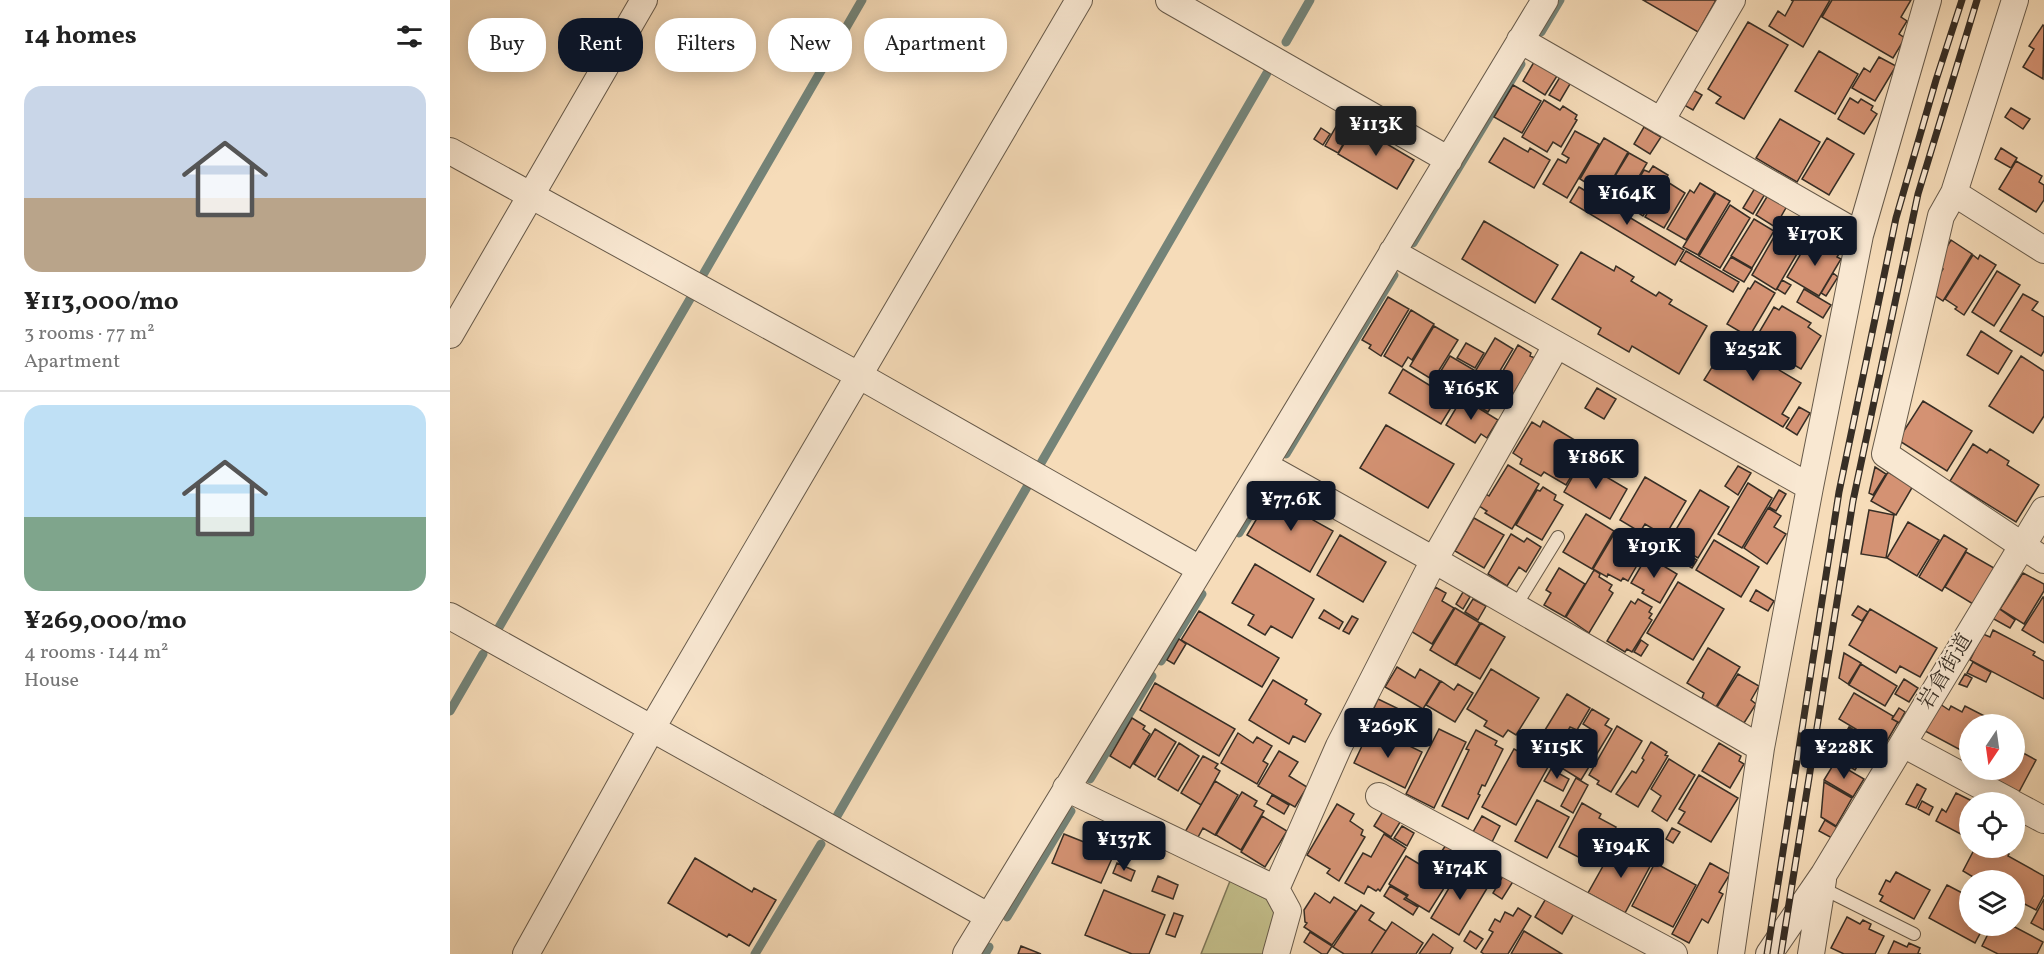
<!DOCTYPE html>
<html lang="en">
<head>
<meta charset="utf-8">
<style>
	:root { --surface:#fff; --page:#f6f6f6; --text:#222; --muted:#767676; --line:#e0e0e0; --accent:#111827 }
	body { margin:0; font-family:Vollkorn,"Noto Serif JP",serif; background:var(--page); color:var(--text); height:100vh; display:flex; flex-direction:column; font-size:22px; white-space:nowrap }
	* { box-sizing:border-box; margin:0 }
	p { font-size:20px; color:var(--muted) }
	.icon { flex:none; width:33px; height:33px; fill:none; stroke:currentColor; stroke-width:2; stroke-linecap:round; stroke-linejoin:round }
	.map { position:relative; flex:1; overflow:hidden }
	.sheet { display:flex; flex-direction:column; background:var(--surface); width:450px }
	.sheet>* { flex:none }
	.guide { position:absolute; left:18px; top:18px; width:570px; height:54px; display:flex; gap:12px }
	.needle { width:39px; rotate:193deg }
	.fabs { position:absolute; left:1509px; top:714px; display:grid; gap:12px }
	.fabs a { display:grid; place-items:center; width:66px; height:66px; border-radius:50%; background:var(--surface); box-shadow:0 3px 15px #0003; font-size:30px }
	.price { position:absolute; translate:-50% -51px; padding:0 14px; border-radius:6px; background:var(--accent); color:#fff; font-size:20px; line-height:39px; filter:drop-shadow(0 2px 3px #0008) }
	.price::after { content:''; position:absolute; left:50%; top:36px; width:18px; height:14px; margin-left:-9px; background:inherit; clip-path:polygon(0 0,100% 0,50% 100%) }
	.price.active { background:#222; color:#fff }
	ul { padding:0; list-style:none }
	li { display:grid; align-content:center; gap:12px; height:318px; padding:0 24px }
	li+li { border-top:2px solid var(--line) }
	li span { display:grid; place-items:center; height:186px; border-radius:18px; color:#555 }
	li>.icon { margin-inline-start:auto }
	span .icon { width:108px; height:108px; fill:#fffc; stroke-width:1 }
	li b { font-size:26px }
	h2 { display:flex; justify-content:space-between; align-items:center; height:72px; padding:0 24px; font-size:26px }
	.chip { padding:0 21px; border-radius:24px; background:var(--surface); box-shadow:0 3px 15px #0003; font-size:21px; line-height:54px }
	.chip.active { background:var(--accent); color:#fff }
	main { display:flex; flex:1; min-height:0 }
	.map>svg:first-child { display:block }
	.green { fill:#c3be8a; stroke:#7d7658; stroke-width:1.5 }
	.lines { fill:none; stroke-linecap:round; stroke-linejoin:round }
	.stream { stroke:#748378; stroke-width:9 }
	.building { fill:#d49273; stroke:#372e25; stroke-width:1.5 }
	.service-casing { stroke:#675a4a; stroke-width:14 }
	.minor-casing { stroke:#675a4a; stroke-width:28 }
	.service { stroke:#f9e8d2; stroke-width:12 }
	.minor { stroke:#f9e8d2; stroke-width:26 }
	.rail-casing { stroke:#372e25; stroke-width:7 }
	.rail { stroke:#f9e8d2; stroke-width:4.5; stroke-dasharray:14; stroke-linecap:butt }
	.labels { text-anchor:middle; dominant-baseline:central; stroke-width:4.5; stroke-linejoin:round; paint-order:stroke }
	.street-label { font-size:21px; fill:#372e25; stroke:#f9e8d2 }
</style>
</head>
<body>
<main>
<section class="sheet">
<h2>14 homes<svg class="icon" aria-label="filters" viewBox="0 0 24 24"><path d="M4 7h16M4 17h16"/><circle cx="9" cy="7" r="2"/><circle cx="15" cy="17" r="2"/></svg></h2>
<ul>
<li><span style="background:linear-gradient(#c9d6e8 60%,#b9a48a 0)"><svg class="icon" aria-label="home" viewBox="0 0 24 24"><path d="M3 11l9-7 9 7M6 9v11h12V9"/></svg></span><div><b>¥113,000/mo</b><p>3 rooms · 77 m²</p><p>Apartment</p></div></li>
<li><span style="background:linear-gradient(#bfe0f5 60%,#7fa58c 0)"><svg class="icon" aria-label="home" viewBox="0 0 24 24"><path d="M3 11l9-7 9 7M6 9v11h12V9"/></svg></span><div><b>¥269,000/mo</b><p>4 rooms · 144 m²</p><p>House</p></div></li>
</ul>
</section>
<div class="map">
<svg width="1594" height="954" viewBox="0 0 1594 954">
	<rect width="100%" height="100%" fill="#f6dcb9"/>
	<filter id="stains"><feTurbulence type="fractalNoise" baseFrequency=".00333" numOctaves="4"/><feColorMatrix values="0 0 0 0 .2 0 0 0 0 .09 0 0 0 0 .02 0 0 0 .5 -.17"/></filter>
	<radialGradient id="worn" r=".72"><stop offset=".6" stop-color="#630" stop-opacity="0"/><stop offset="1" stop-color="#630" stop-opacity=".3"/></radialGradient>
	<path class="green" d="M780,881l44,22 4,15 -14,36h-63z"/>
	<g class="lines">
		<path class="stream" d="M1091,32l19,-32
			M836,42l24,-42
			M963,243l108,-179
			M254,273l158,-273
			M836,454l108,-179
			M591,463l226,-390
			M789,533l28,-47
			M48,629l192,-330
			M711,661l41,-67
			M0,711l33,-57
			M640,779l62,-103
			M387,816l190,-329
			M557,917l64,-106
			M305,954l66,-110
			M535,954l4,-7"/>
	</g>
	<path class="building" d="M1193,0h73l-18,32z
		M1341,0h39l-27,47 -34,-21 9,-15 7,5 8,-15z
		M1382,0h79l-10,17 6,4 -8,13 6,4 -12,20 -71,-41z
		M1298,22l40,23 -44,74 -28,-16 5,-6 -13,-8z
		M1593,25l1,1 -1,53 -20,-12 11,-18 -5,-3z
		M1369,51l39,23 -23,40 -40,-23z
		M1429,57l17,9 -21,35 -23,-13 12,-20 6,4z
		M1084,62l23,14 -12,19 -22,-14z
		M1110,77l10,7 -10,17 -11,-6z
		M1063,85l28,16 -19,32 -28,-16z
		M1243,90l9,5 -9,15 -9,-5z
		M1400,98l8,5 3,-4 12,7 -2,4 6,4 -13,20 -26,-15z
		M1094,100l16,10 3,-4 14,9 -2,4 2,1 -16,27 -8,-5 -6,10 -25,-15z
		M1561,108l19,11 -7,10 -18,-12z
		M1330,119l40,23 -23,40 -41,-24z
		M887,125l13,7 -12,21 -13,-7z
		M905,125l59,35 -17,29 -59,-35z
		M1194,127l17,10 -11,17 -16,-10z
		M871,128l9,6 -7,11 -9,-6z
		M1125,131l24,13 -32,54 -24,-14 15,-25 8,4 3,-5 -7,-4z
		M1054,138l24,14 2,-4 20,12 -16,28 -45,-26z
		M1154,138l24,14 -24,42 -24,-15z
		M1377,138l27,16 -25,41 -27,-16z
		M1551,148l16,10 -6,10 -16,-9z
		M1179,153l18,10 -25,42 -18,-11z
		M1566,161l26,15 -3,6 5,3v15l-8,12 -37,-23z
		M1203,166l15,9 -25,41 -19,-12 20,-34 5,2z
		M1216,181l19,12 -21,35 -19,-11z
		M1250,183l15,9 -29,48 -19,-11 23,-39 4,3z
		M1129,187l105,63 -9,15 -105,-63z
		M1305,188l10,6 -12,20 -10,-6z
		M1266,193l14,8 -32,54 -15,-8z
		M1318,195l19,11 -12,21 -19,-12z
		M1280,205l20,13 -30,50 -21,-12z
		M1304,219l20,12 -22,37 -21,-12z
		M1034,221l74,44 -23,38 -73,-44z
		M1333,227l22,13 -29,50 -24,-15 22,-38 3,1z
		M1363,238l26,16 -2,3 4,2 -22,37 -32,-19 22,-37 2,2z
		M1501,240l21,14 -29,47 -12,-8 -1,-4 13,-20 -7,-4z
		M1236,251l53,31 -6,10 -53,-31z
		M1131,252l33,19 2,-5 18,11 -3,4 25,15 3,-4 13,8 -3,4 38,22 -28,48 -47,-28 -3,6 -31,-18 3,-6 -49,-29z
		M1523,255l5,4 2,-4 16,10 -32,50 -9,-6 2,-2 -12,-8z
		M1281,257l21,12 -8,13 -21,-12z
		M1547,271l23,14 -26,41 -22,-14z
		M1383,273l5,4 -12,19 -5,-3z
		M1332,280l9,5 -6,9 -8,-5z
		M1305,281l20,12 -26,44 -22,-13 21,-36 2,1z
		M1354,289l27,16 -8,13 -26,-16z
		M1573,294l15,8 -6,8 12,7v34l-3,5 -41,-25z
		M938,297l21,12 -28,47 -12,-8 2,-3 -9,-5z
		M1332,306l29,17 -3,4 13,9 -20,33 -47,-28 20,-34 5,3z
		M961,310l23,14 -22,36 -4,-3 -6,10 -18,-11z
		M984,326l24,14 -25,40 -23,-14z
		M1531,331l31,20 -14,23 -31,-19z
		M1045,338l18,11 -25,42 -18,-11z
		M1279,340l72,43 -19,31 7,4 -6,9 -79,-47z
		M1016,343l18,10 -9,15 -18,-10z
		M1068,345l13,8 -1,3 5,2 -27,45 -18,-10z
		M1000,356l24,14 -17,29 -19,-11 4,-5 -6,-4z
		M1571,356l23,15v45l-11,17 -44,-27z
		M953,369l36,22 -3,5 16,10 -11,18 -52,-31z
		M1020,381l8,4 -6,10 -8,-5z
		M1147,388l19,11 -12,20 -19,-11z
		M1012,398l36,22 -11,18 -6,-4 -6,9 -29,-18z
		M1026,398l15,9 -3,5 -15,-9z
		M1473,401l49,30 -25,40 -49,-31z
		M1349,407l11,6 -13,22 -11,-7z
		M1093,421l45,27 -22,37 -22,-13 -3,4 -21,-12 2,-5 -9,-6 19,-31 8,5z
		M936,425l68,39 -26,44 -68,-40z
		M1523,444l14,9 3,-4 19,12 -2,4 32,20 -23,37 -66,-41z
		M1131,462l46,27 -17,30 -46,-27z
		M1058,465l31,19 -27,45 -27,-16 2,-2 -8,-5 7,-12 3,2z
		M1288,466l13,7 -13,22 -13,-9z
		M1425,467l11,7 -13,21 -4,-2z
		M1438,472l25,14 -17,29 -25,-14z
		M1195,477l41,24 -21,35 -20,-12 -5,8 -20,-12z
		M1298,483l24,15 -30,50 -24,-14z
		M1093,487l13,8 -2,5 9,5 -21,35 -26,-15 21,-35 3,1z
		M1250,490l29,17 -31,51 -29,-17z
		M1329,490l7,4 -10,17 -7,-4z
		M821,495l10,6 4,-6 31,19 -3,6 20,11 -23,41 -63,-37z
		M1318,508l13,8 -7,11 12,7 -19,30 -23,-16z
		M1419,510l25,5 -8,43 -25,-4z
		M1136,514l28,17 -22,38 -29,-17z
		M1024,518l30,17 -20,33 -29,-17z
		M1458,522l31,18 -22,36 -30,-18z
		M1061,534l13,8 3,-4 14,9 -15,25 -7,-5 -12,19 -19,-12z
		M1164,534l30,19 -16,28 -5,-3 -2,3 -13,-7 -1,3 -14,-8z
		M890,535l46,27 -23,40 -46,-27z
		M1494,535l23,14 -25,42 -23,-14z
		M1182,537l14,8 -4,6 -13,-9z
		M1264,540l45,27 -18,30 -45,-27z
		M1202,547l13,8 -5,9 -13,-8z
		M1516,552l28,16 -21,36 -28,-17z
		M1235,553l12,7 -5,8 -12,-7z
		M1197,556l30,18 -17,29 -18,-10 2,-3 -13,-7z
		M805,564l59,35 -22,39 -21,-12 -6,9 -17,-10 6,-10 -22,-12z
		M1109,568l26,16 -20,33 -21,-12 7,-12 -5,-3z
		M1144,570l6,4 -1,3 13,8 -3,5 4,3 -24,40 -23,-16z
		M1573,573l21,11v7l-20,33 -24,-15z
		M1228,582l46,27 -31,51 -46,-27z
		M985,587l11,6 -4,8 12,7 -22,36 -23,-14z
		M1306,590l18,11 -6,10 -18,-10z
		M1013,592l7,5 -7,12 -7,-5z
		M1593,597h1v46l-22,-13z
		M1023,599l13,7 -8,14 -13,-8z
		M1188,599l14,8 -3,5 3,2 -3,4 3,2 -20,32 -5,-3 -2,3 -18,-11 24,-40 4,3z
		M1408,606l10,6 -6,9 -10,-6z
		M1005,608l25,15 -25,42 -25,-15z
		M1548,608l17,12 -5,8 -18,-10z
		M1420,609l67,39 -17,29 -20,-11 -4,7 -47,-28z
		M874,610l19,12 -4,7 -20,-11z
		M749,611l80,47 -17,29 -81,-47z
		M902,616l6,3 -9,15 -6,-3z
		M1031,623l24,14 -25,42 -24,-14z
		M1543,630l42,22 -2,3 11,6v38l-74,-39 13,-26 7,3z
		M729,639l7,5 -12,20 -7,-4z
		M1191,640l7,5 -7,11 -7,-4z
		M1258,648l32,19 -24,40 -14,-9 2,-5 -17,-10z
		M1394,653l17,10 -13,21 -9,-6z
		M1523,662l18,10 -5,10 -19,-9z
		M1411,664l36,22 -12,20 -36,-21z
		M947,667l18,11 5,-9 20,12 -17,28 -38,-22z
		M1041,669l48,29 -23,37 -8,-5 -5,7 -19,-11 3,-5 -20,-12z
		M1288,674l21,12 -8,14 5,4 -12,19 -27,-16z
		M1515,674l7,4 -5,9 -8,-3z
		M1454,679l14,9 -9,14 -14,-8z
		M823,680l34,20 -2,4 16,10 -16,28 -12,-6 -4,8 -40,-24z
		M991,681l13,9 4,-6 15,9 -18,29 -29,-17z
		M705,683l80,46 -16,27 -79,-46z
		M1404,693l39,23 -1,3 6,3 -14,24 -45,-27z
		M1117,694l23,14 -13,22 -7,-3 -6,10 6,3 -16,27 -21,-12 8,-12 5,3 7,-12 -8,-4z
		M928,699l23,11 -9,18 -22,-11z
		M1490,704l9,6 2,-4 11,6 3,-6 35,18h-30v31l-45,-24z
		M1449,708l6,4 -6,11 -7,-4z
		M1142,709l17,10 -4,6 7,4 -31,51 -21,-13 18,-30 9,5 7,-11 -11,-7z
		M682,718l13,8 -2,3 7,5 -20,34 -20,-12z
		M1167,726l25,15 -31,51 -14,-8 2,-3 -10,-6z
		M1399,727l34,21 -8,14 -6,-4 -3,6 -29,-17z
		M705,729l21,13 -21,35 -21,-13z
		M989,729l27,13 -32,66 -28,-14z
		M1026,730l21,11 -2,4 8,4 -18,37 -3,-1 -4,9 2,1 -12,24 -26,-13 27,-56 -3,-1z
		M919,731l18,9 2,-4 33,16 -17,36 -51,-25z
		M788,733l15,10 4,-6 15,9 -9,15 5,3 -11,20 -36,-21z
		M1201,742l16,10 -2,3 3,1 -30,51 -22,-13 16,-23 4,2 8,-13 -2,-2z
		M729,743l20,13 -21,35 -20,-12z
		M1269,743l22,13 -2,5 5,3 -14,24 -28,-17z
		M1387,748l23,14 -5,8 -23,-14z
		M1564,748l22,12 -17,32 -41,-22h36z
		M1064,749l34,18 -32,58 -34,-18z
		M829,751l19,11 -9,14 18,11 -12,20 -37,-21z
		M753,756l15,8 -3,4 5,3 -19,34 -20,-12z
		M1219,759l26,16 -28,46 -15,-10 9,-15 -10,-7z
		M1385,762l29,17 -11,18 -29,-17z
		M1101,769l18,10 -6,12 -19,-10z
		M1249,775l39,23 -27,44 -33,-19 7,-11 -6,-3z
		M1126,778l12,7 -15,28 -12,-7z
		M765,781l23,14 -23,40 -12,-7 -6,11 -12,-7z
		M1374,782l28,16 -16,28 -15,-9z
		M1467,784l9,5 -10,19 -10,-4z
		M792,792l15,9 -3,5 10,5 -23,39 -25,-15z
		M1506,793l18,9h-4v37l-34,-18 6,-12 4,3z
		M822,795l17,10 -5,9 -17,-10z
		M1087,800l32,17 -22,41 -32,-17z
		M1472,801l11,6 -4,8 -11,-6z
		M1132,803l19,11 -2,4 17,9 -15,28 -11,-6 -6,11 -25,-13z
		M887,804l17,10 -4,7 13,9 -2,5 4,2 -26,44 -12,-8 3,-4 -23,-14z
		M935,808l17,11 -11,18 -17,-11z
		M812,816l25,15 -22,36 -24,-15z
		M1032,816l18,10 -8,16 -19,-10z
		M1375,820l13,8 -6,10 -13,-7z
		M654,823l21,9 -9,20 -21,-8z
		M952,826l12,7 -7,13 -13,-8z
		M1222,828l8,4 -7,11 -7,-4z
		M614,834l50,20 -13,29 -49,-20z
		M934,834l22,14 -26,43 -2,-2 -2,2 -8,-5 -4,8 -19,-11 18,-30 8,4z
		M1196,840l14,8 -6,10 -13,-7z
		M998,842l17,10 -12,20 -18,-11z
		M1525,848h22l12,6 -1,2 36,20v19l-8,15 -19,-10 -3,5v-25h-36l-15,-9z
		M1162,850l20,11 6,-11 16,9 -29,54 -37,-20z
		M956,856l28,17 -2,3 14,9 -17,27 -23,-14 2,-3 -19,-11z
		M245,858l57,34 2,-4 22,12 -27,46 -20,-12 -2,3 -59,-34z
		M667,863l18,8 -4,10 -18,-8z
		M1014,863l8,5 -3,6 20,11 -30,50 -28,-17z
		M1205,863l41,22 -23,42 -41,-21z
		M1260,863l20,11 -11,18 4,2 -15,29 -6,-4 -13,24 -17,-9z
		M1446,872l34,18 -16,29 -34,-18 3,-5 -4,-2 7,-14 4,2z
		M1054,874l10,6 -12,19 -9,-6z
		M708,876l20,9 -5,14 -21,-8z
		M1497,885l23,12v29h14l-9,17 -46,-25z
		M940,886l17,10 -3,3 14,8 -5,8 -29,-19z
		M654,890l61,25 -16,39h-17l-47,-19z
		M865,893l15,10 4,-6 22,14 -24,34 -28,-18 3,-4 -2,-1 -1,-12z
		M1098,895l27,17 -13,22 -27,-17z
		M1594,899v31l-13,-7z
		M911,905l13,8 -5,7 17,11 -15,23h-27l-11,-7z
		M1068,908l13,8 -23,38h-24l-3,-2 12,-20 -4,-2 6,-11 5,3 5,-10 8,4z
		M724,913l9,3 -8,21 -9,-3z
		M1397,917l13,7 3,-4 8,4 -2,5 15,7 -9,18h-31l-13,-6z
		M942,922l31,21 -7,11h-45z
		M1542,926h21l30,16 -6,12h-39l-16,-8z
		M1020,931l13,8 -7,10 -12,-8z
		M1074,931l38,23h-51z
		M860,932l22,14 -5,8h-5l-18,-12z
		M983,934l20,14 -3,6h-31z
		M1444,941l13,6 2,-4 11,5 -2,5 3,1h-33z
		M571,946l20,8h-23z"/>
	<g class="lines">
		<defs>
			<path id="service" d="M1065,607l43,-70
				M1372,888l92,46"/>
			<path id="minor" d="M719,0l280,160
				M1565,0l-61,193 -13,23 -56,238 159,106
				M1070,40l340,195
				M1211,121l71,-121
				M0,151l410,225 340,193
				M1504,193l90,57
				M942,252l418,235 50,-252 68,-235
				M0,335l194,-335
				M1106,346l-122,214 327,188 49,-261
				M814,465l170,95 -95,186 -63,143 12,22 -12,43
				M0,616l538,300
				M1453,744l108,58
				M616,788l210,101
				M929,796l295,158
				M1564,804l30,16
				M76,954l126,-226 427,-728
				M516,954l298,-489 281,-465
				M1281,954l30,-206
				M1319,954l55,-80 220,-364
				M1361,954l12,-74"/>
		</defs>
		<use href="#service" class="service-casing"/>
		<use href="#minor" class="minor-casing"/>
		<use href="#service" class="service"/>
		<use href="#minor" class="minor"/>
		<defs>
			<path id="rail" d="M1317,954l72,-462 57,-274 40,-138 26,-80
				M1331,954l72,-453 65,-307 59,-194"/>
		</defs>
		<use href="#rail" class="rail-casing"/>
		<use href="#rail" class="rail"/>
	</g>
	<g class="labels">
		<g class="street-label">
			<text transform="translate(1496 672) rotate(-59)">岩倉街道</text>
		</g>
	</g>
	<rect width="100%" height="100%" filter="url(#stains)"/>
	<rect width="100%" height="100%" fill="url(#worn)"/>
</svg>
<div class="fabs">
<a><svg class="needle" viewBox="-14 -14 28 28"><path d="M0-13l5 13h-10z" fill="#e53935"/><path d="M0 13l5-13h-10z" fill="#767676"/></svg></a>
<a><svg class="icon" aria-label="locate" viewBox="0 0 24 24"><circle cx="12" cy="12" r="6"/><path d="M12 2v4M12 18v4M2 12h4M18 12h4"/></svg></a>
<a><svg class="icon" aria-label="layers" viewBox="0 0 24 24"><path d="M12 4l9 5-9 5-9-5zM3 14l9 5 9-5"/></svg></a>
</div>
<b class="price active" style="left:926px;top:157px">¥113K</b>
<b class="price" style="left:1177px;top:226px">¥164K</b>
<b class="price" style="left:1365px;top:267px">¥170K</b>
<b class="price" style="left:1303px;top:382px">¥252K</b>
<b class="price" style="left:1021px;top:421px">¥165K</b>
<b class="price" style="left:1146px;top:490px">¥186K</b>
<b class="price" style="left:841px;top:532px">¥77.6K</b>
<b class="price" style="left:1204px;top:579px">¥191K</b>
<b class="price" style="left:938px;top:759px">¥269K</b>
<b class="price" style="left:1107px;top:780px">¥115K</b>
<b class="price" style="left:1394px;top:780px">¥228K</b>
<b class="price" style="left:674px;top:872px">¥137K</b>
<b class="price" style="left:1171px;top:879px">¥194K</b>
<b class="price" style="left:1010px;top:901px">¥174K</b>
<div class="guide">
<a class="chip">Buy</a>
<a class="chip active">Rent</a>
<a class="chip">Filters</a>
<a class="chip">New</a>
<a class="chip">Apartment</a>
</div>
</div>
</main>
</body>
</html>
